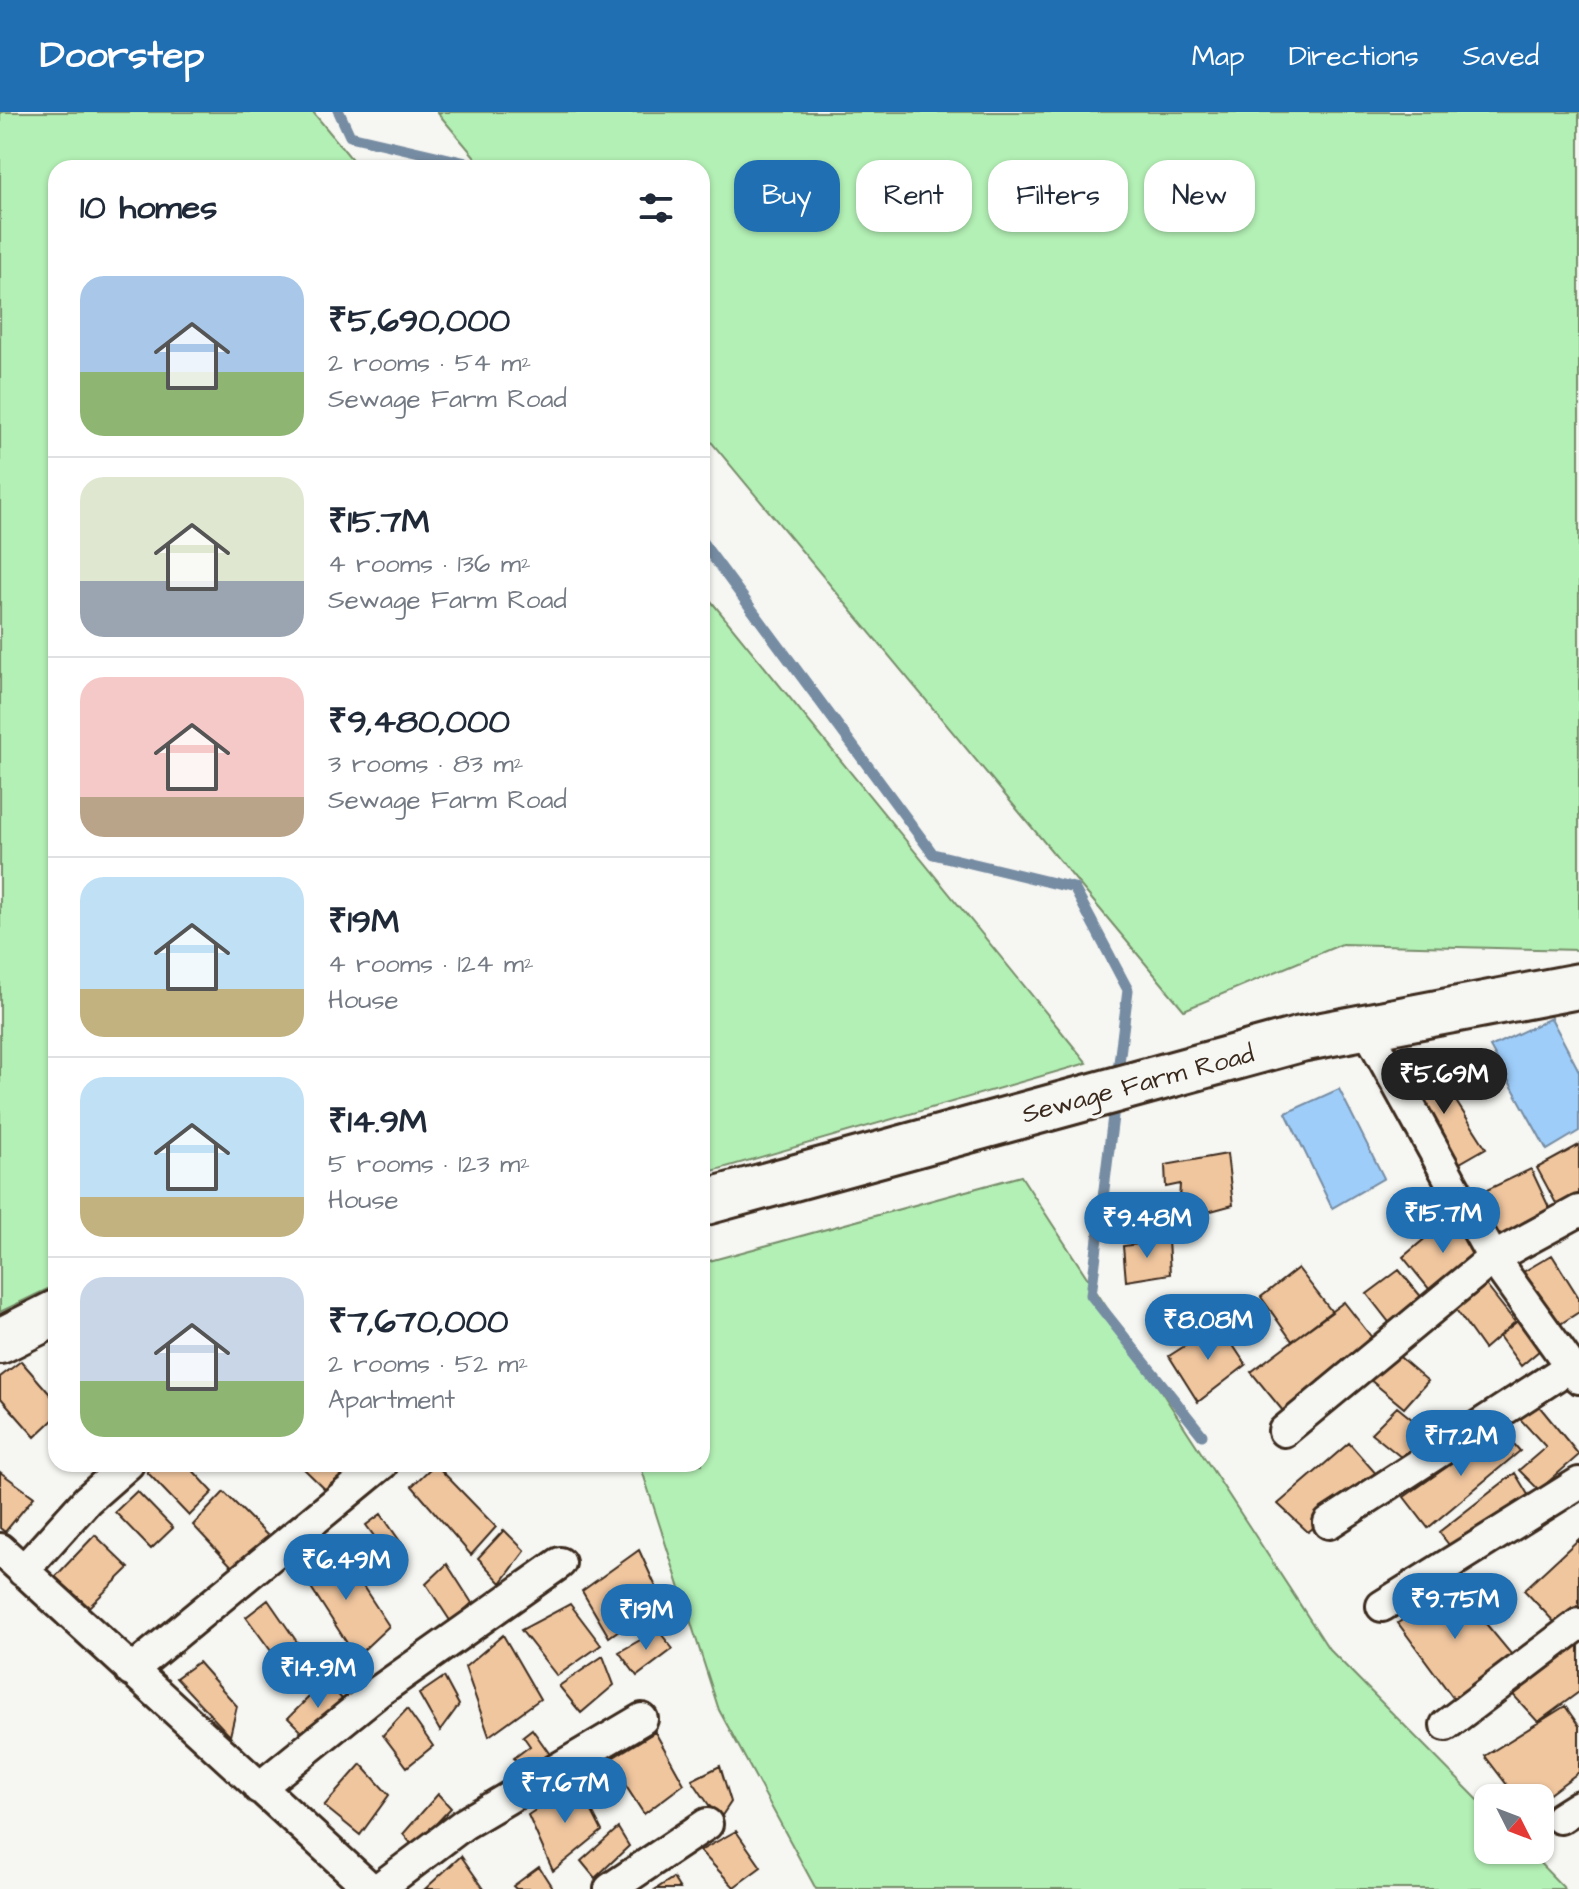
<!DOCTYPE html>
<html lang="en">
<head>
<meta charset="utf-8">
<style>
	:root { --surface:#fff; --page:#f6f6f7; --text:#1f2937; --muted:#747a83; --line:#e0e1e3; --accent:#1f6fb2 }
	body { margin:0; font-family:"Architects Daughter",sans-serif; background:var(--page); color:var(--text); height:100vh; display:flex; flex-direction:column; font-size:30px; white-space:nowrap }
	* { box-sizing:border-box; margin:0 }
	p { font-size:26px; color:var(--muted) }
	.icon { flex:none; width:44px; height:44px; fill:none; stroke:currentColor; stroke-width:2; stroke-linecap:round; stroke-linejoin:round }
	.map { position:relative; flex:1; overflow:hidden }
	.sheet { position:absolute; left:48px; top:48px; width:662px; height:1312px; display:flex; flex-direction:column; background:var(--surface); border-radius:24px; box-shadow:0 2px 6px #0004 }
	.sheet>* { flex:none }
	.banner { position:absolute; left:734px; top:48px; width:724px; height:72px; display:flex; gap:16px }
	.needle { width:52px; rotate:132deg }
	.fabs { position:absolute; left:1474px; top:1672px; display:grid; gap:16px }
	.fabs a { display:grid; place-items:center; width:80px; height:80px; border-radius:16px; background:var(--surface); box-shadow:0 2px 6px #0004; font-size:40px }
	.price { position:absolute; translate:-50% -68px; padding:0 18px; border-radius:28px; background:var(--accent); color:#fff; font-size:26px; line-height:52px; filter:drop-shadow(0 2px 4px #0008) }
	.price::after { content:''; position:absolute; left:50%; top:48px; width:24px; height:18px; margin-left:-12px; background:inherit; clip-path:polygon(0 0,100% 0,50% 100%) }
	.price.on { background:#222; color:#fff }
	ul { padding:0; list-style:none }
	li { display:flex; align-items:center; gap:24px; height:200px; padding:0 32px }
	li+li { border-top:2px solid var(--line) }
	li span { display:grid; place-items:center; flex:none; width:224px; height:160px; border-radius:24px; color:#555 }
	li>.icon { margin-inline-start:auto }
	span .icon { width:96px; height:96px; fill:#fffc; stroke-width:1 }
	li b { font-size:34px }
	h2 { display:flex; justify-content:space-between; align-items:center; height:96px; padding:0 32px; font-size:34px }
	.chip { padding:0 28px; border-radius:24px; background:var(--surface); box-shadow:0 2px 6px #0004; font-size:28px; line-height:72px }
	.chip.on { background:var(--accent); color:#fff }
	header { display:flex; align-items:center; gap:48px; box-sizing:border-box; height:112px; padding:0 40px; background:var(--accent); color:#fff }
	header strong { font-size:38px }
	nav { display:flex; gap:44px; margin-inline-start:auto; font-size:28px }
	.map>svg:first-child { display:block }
	.green { fill:#b3f0b5; stroke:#778d6a; stroke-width:2 }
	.water { fill:#9ecdfa; stroke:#768ca2; stroke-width:2 }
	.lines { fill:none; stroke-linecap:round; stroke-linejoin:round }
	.stream { stroke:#768ca2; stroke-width:11 }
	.building { fill:#f0c69f; stroke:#3b2a1e; stroke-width:2 }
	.street-casing { stroke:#3b2a1e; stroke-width:36 }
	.secondary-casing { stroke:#3b2a1e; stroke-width:50 }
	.street { stroke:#f6f6f2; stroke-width:30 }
	.secondary { stroke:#f6f6f2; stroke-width:44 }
	.labels { text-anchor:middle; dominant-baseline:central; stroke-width:7; stroke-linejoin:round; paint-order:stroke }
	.street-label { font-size:26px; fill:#3b2a1e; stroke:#f6f6f2 }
</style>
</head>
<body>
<header>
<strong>Doorstep</strong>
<nav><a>Map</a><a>Directions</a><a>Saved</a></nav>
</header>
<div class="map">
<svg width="1579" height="1777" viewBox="0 0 1579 1777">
	<rect width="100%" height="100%" fill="#f6f6f2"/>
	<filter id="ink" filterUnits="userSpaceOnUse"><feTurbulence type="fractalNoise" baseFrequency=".0125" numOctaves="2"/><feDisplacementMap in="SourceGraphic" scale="16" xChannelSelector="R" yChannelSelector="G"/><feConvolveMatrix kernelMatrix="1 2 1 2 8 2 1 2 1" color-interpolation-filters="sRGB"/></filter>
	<g filter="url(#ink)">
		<path class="green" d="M0,0h313l46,56h-303v1117l-56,27z
			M437,0h1142v838l-237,-6 -158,66 -482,-579v-263h-218z
			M702,478l385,473 -385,111z
			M1021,1064l308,473 159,161v40h39l38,39h-749l-97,-179 -79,-246h62v-201z"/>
		<path class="water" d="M1551,906l28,53v60l-32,19 -57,-103z
			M1339,977l45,89 -52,30 -46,-95z"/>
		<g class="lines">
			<path class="stream" d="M339,0l11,24 138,32
				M702,430l231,312 141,34 54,102 -11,89
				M1115,988l-24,195 111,140"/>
		</g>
		<path class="building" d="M1432,952l54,84 -35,20 -47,-89z
			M1579,1033v53l-20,11 -22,-41z
			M1227,1042l6,51 -55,15 2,-36 -14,3 -1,-22z
			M1531,1057l22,47 -57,30 -24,-49z
			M1454,1102l28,39 -48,42 -31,-38z
			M1168,1128l2,34 -44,7 -3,-35z
			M1552,1143l27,43v14l-28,18 -33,-55z
			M1298,1156l34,44 -40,29 -31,-44z
			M1399,1158l24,29 -31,27 -25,-32z
			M1482,1168l33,42 -31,27 -32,-45z
			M1344,1190l29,37 -90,72 -32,-39z
			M1525,1203l21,30 -25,21 -22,-30z
			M1219,1212l27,41 -48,37 -29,-46z
			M1394,1240l34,29 -24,27 -35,-29z
			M21,1249l35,40v16l-21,20 -35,-40v-20z
			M1539,1294l40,49 -40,35 -20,-20 27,-23 -26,-28z
			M1397,1295l37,30 -27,25 -36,-29z
			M1501,1317l19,22 -92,77 -24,-31z
			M1349,1331l30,34 -71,55 -30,-28z
			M88,1352h16l-9,9z
			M157,1352h30l26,28 -24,24 -42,-44z
			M299,1352h51l8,10 -25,23z
			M435,1352l61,63 -25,28 -59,-69z
			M0,1360l34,25 -29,35 -5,-4z
			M1515,1361l15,25 -77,52 -14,-18z
			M137,1379l36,37 -22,21 -36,-37z
			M224,1380l50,50 -36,31 -45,-48z
			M381,1402l23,33 -14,11 -24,-33z
			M504,1418l21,21 -24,32 -23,-25z
			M95,1423l34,33 -40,39 -34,-30z
			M1579,1427v66l-21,21 -34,-36z
			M338,1436l51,78 -33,31 -53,-82z
			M639,1438l23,50 -53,37 -27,-46z
			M447,1452l25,39 -21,19 -25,-38z
			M1453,1472l59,71 -58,44 -56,-76z
			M268,1488l36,52 -19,18 -39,-53z
			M570,1492l31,41 -44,31 -36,-46z
			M658,1518l15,19 -36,27 -18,-24z
			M1579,1522v58l-41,30 -31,-34z
			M503,1523l37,64 -51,37 -24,-69z
			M336,1531l16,22 -46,22 -4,-17z
			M603,1544l11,29 -33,28 -22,-27z
			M198,1550l39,44 -7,30 -54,-58z
			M444,1565l15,28 -19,26 -21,-37z
			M326,1568l21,25 -39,33 -20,-20z
			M1565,1594l14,20v46l-39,29v-3h-23l-32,-42z
			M407,1597l26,37 -26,21 -24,-32z
			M532,1617l19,27 -18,21 -19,-19 16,-12 -7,-10z
			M655,1620l29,52 -40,30 -35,-54z
			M361,1652l28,31 -29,40 -36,-29z
			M720,1654l11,36 -12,18 -27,-40z
			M577,1670l25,49 -49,40 -25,-56z
			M438,1682l13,14 -37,39 -11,-13z
			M618,1716l11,18 -34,32 -14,-17z
			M736,1719l25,36 -27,20 -34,-36z
			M461,1744l23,33h-59z
			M539,1755l14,22h-37l-3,-3z
			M673,1766l7,11h-24z"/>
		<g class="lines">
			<defs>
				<path id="street" d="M1366,915l127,231 86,120
					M1284,1319l209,-173 86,-47
					M1329,1411l242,-157
					M0,1437l371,340
					M23,1459l64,-71 41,-36
					M1382,1494l197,-123
					M131,1559l251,-207
					M1446,1613l133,-101
					M259,1676l120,-97 181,-128
					M1560,1706l19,-12
					M378,1777l86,-65 178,-105
					M610,1777l97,-65"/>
				<path id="secondary" d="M702,1091l599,-164 278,-53
					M0,1229l56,-28"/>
			</defs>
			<use href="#street" class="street-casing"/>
			<use href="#secondary" class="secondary-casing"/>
			<use href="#street" class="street"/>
			<use href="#secondary" class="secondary"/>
		</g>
	</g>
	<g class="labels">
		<g class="street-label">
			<text transform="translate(1138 972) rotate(-15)">Sewage Farm Road</text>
		</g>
	</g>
</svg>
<div class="fabs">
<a><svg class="needle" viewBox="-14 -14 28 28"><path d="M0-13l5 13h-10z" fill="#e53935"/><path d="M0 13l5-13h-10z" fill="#747a83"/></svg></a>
</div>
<b class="price on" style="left:1444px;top:1004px">₹5.69M</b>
<b class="price" style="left:1443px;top:1143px">₹15.7M</b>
<b class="price" style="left:1147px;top:1148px">₹9.48M</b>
<b class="price" style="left:1208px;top:1250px">₹8.08M</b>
<b class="price" style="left:1461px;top:1366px">₹17.2M</b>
<b class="price" style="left:346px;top:1490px">₹6.49M</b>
<b class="price" style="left:1455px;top:1529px">₹9.75M</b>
<b class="price" style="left:646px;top:1540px">₹19M</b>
<b class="price" style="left:318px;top:1598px">₹14.9M</b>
<b class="price" style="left:565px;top:1713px">₹7.67M</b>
<div class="banner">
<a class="chip on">Buy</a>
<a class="chip">Rent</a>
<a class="chip">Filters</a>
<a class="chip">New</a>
</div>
<section class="sheet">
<h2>10 homes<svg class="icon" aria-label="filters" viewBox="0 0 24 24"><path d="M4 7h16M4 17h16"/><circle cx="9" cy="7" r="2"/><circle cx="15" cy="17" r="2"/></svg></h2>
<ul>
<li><span style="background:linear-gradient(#a9c7e8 60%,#8fb573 0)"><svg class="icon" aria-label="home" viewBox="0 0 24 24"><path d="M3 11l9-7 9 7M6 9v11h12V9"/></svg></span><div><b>₹5,690,000</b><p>2 rooms · 54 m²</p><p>Sewage Farm Road</p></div></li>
<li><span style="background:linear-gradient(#dfe7d0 65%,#9aa5b1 0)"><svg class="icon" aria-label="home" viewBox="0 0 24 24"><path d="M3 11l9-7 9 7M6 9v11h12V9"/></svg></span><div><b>₹15.7M</b><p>4 rooms · 136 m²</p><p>Sewage Farm Road</p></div></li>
<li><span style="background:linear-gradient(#f6c9c9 75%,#b9a48a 0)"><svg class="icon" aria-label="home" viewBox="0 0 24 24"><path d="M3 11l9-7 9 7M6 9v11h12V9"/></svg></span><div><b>₹9,480,000</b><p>3 rooms · 83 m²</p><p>Sewage Farm Road</p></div></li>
<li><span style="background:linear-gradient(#bfe0f5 70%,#c2b280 0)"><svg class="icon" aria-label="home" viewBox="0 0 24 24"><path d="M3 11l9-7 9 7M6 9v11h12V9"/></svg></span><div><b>₹19M</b><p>4 rooms · 124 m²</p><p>House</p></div></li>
<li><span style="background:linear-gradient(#bfe0f5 75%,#c2b280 0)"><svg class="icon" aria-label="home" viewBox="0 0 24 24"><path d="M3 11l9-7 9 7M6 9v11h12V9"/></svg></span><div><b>₹14.9M</b><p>5 rooms · 123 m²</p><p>House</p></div></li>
<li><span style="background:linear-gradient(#c9d6e8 65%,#8fb573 0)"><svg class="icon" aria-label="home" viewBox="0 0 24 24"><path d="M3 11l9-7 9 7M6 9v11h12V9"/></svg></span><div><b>₹7,670,000</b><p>2 rooms · 52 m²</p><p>Apartment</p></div></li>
</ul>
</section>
</div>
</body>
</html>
